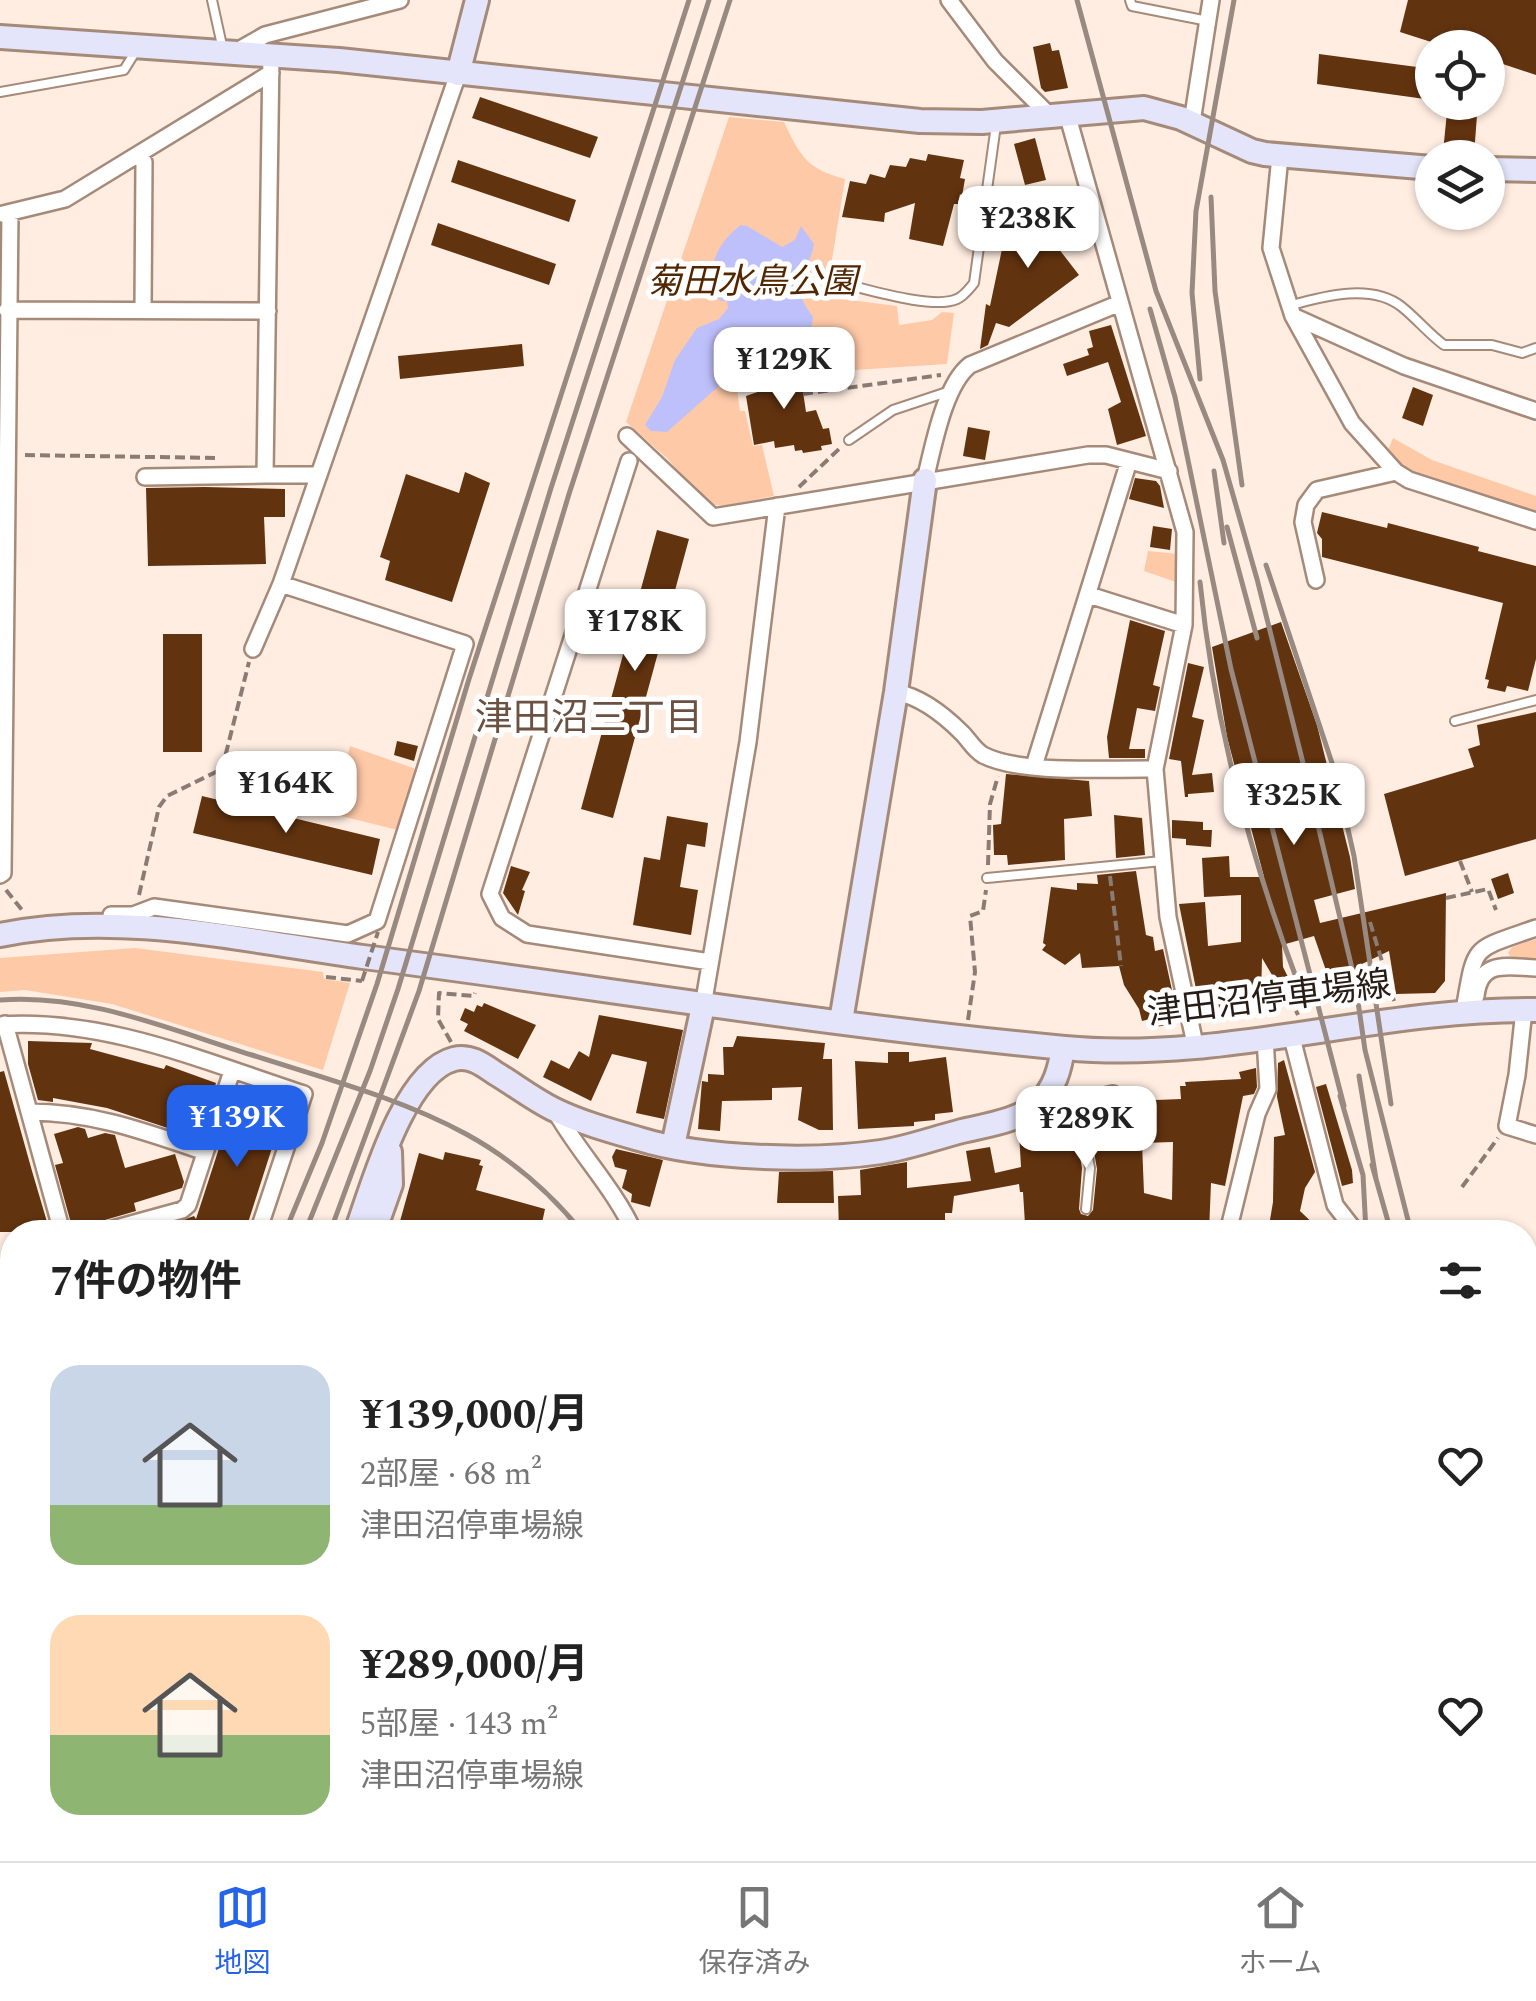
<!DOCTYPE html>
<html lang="ja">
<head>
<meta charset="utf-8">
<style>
	:root { --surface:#fff; --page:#f2f2f2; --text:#222; --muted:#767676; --line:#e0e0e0; --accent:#2563eb }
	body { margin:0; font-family:Spectral,"Noto Sans JP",serif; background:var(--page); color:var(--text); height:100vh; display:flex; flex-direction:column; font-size:38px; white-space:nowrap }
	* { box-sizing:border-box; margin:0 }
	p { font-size:32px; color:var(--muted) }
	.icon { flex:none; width:55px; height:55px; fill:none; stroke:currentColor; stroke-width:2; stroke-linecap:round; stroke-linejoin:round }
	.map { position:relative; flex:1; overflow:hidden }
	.drawer { position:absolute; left:0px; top:1220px; width:1538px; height:642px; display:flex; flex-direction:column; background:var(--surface); border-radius:40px 40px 0 0; box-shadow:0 2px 8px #0004 }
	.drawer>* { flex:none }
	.controls { position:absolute; left:1415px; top:30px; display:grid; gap:20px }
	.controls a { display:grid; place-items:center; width:90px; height:90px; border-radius:50%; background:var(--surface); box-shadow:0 2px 8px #0004; font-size:50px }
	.price { position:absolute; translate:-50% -85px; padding:0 22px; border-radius:20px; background:#fff; color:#222; font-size:32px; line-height:65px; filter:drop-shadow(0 2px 5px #0008) }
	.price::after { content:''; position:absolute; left:50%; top:60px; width:30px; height:22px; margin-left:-15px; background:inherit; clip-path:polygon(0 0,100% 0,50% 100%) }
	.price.on { background:var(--accent); color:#fff }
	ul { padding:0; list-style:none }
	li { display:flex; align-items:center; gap:30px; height:250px; padding:0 50px }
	li span { display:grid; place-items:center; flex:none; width:280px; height:200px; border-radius:30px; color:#555 }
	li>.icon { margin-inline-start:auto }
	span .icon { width:120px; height:120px; fill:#fffc; stroke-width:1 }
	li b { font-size:42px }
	h2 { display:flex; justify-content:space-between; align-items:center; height:120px; padding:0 50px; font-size:42px }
	.dock { display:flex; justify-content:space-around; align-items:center; height:140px; border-top:2px solid var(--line); background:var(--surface); font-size:28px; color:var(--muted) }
	.dock a { display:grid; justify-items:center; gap:5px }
	.dock .on { color:var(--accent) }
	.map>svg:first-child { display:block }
	.green { fill:#fec9a7 }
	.water { fill:#bec0fb }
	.building { fill:#62330f; fill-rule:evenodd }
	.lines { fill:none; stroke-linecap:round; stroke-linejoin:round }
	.lane-casing { stroke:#a68a79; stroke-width:12 }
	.street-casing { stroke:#a68a79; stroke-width:20 }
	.secondary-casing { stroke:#a68a79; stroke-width:28 }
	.path { stroke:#8b7c73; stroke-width:4; stroke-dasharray:10 5; stroke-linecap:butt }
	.lane { stroke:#fff; stroke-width:8 }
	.street { stroke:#fff; stroke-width:15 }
	.secondary { stroke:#e4e4fa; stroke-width:22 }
	.rail { stroke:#988a80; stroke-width:5 }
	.path-bridge { stroke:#8b7c73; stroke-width:4; stroke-dasharray:10 5; stroke-linecap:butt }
	.labels { text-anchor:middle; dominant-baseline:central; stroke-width:10; stroke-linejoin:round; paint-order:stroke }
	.park-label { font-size:35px; font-style:italic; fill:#522601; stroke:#fefefe }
	.street-label { font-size:35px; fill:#281d16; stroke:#fefefe }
	.neighbourhood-label { font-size:38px; fill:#6a5141; stroke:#fefefe }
</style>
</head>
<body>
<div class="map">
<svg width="1536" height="1861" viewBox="0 0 1536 1861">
	<rect width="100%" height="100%" fill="#ffede1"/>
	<path class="green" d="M729,117l55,5c16,34 23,47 61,57l-19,118 71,9 2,19 33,-5 10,-8 12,1 -7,51 -154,10 -4,-21 -28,4 2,19 -18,6 -8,7 3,22h5l8,35 9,-1 12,51 -51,10 -20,-3 -35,-44 -42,-37z
		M1393,438l39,22 104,36v21l-124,-41 -14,-9 -11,-14z
		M1148,551l29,3 -1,28 -32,-11z
		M350,746l66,23 -18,61 -65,-16z
		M1536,939v21l-25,-2 -3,-5 4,-6z
		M135,948l188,24 1,7 26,4 -27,87 -211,-66 -87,-14 -25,2v-34z
		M12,1699v120l-6,42h-6v-161z"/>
	<path class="water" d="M741,225l6,1 35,21 13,-7 6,-14 13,18c-7,38 -29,34 -1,73l-3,19 -18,10 -40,3 -12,5 -20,31 -53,47 -16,-1 -6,-6 17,-28 13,-37 22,-32 22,-9 9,-11 -1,-7h-7c-18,-26 -4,-58 21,-76z"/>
	<path class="building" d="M1408,0h128v75l-48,-16v-11h-38l-50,-16z
		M1050,43l2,8 7,-1 9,38 -23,4 -4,-4 -8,-41z
		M1319,54l113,15v31l-115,-16z
		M480,97l118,40 -8,21 -118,-40z
		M1448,102h30l-4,53 -31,-3z
		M1035,138l11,42 -21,5 -11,-41z
		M928,154l36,6 -4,18 5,1 -3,17 -2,-2 -2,10h-4l-11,42 -34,-7 6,-36 -30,10 -1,9 -42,-5 8,-36 16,3 4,-10 15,4 5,-13 16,2 4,-9 16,3z
		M458,160l118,40 -7,22 -118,-40z
		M1009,216l72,13 -4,19 -22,-4 24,31 -70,52 -13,-4 -8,22 -8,4 6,-45 4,2z
		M438,223l118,41 -7,21 -118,-40z
		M1111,325l35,111 -29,9 -9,-36 13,-7 -13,-40 -41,14 -4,-12 26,-9 -2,-6 6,-2 -4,-16z
		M522,344l2,22 -124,13 -2,-23z
		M788,355l3,23 3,-1 1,9 7,-1 4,27 10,-2 7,19 6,-1 3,16 -11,2 1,4 -19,3 -1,-3 -7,1 -1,-6 -19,3 -1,-7 -20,4 -8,-49 20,-7 -4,-31z
		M1413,387l20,8 -10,31 -21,-8z
		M968,427l22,4 -5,29 -22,-4z
		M465,472l25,11 -38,119 -67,-22 5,-19 -10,-4 26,-83 53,19z
		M1135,478l21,3 4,5 4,22 -35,-9z
		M205,487l80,2v28h-21l2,47 -118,2 -2,-78z
		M1322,512l65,16 1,-5 91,24 -1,4 58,15v93l-8,32 -21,-5 -2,6 -18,-4 2,-8 -4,-1 18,-76 -181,-46v-18l-5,-6z
		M1153,526l19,3 -2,21 -20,-3z
		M657,530l32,9 -76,279 -32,-9z
		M1130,620l35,11 -12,54 7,2 -5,24 -18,-3 -8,41h16v9h-36l-2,-21z
		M1281,622l36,103 33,132 5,32 -41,11 6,23 126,-30 -1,88 -10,12 -39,1 -7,-43 -27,13 3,9 -35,9 -16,-46 -32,9 1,22 15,30 -10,5 -26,-44 -1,41 -22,-1 -37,21 -23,-115 26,-2 3,44 33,-4v-47l-37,2 -2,-39 27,-2 1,21h34l-37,-140 -15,-90z
		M163,634h39v118h-39z
		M1188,663l16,4 -12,50 12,3 -12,55 20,-2 2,19 -26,2v3h-3l-4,-36 -12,-2z
		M1536,712v127l-131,37 -21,-82 90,-27 -6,-18 12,-4 -3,-20z
		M397,741l21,5 -4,15 -20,-6z
		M1006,774l83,7 3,35 -28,3 1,41 -57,5 -1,-10h-13l-1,-30 8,-1z
		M202,796l178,43 -8,36 -179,-42z
		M1114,815l28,3 3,37 -29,3z
		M667,816l41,7 -3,24 -18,-3 -7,43 18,3 -7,45 -58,-10 11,-68 16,3z
		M1172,820l31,2v8h9l-1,17 -25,-2v-6l-14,-1z
		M511,866l19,6 -8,18 3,1 -7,24 -15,-22z
		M1136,871l10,64 7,2 2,14 8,-2 16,73 -27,6 -2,-9 -8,2 -3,-12 -15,-24 -5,-19 -37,2 -2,-15 -15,12 -23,-15 4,-5 -3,-2 8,-56 26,3v-7l21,1 -1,-9z
		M1508,873l6,20 -16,6 -7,-20z
		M484,1003l52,22 -18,34 -54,-28 4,-7 -8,-4 5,-12 9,4 3,-7 5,2z
		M599,1015l84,15 -19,89 -28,-6 11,-51 -35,-8 -21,47 -48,-24 8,-17 18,9 10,-18 10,6z
		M737,1036l88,7 -2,16h9l1,71h-14l-21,-10 4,-33 -30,1v12l-50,1 -2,30 -22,-2 4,-48 6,1v-8l16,1 -1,-28h10z
		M28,1041l64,2 -2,6 74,20 2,-4 50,18 -18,55 -91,-30 -54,-10v4l-15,-2 -10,-36z
		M888,1052h21v10l37,-5 7,55 -18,2v6l-21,2v4l-56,3 -3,-68 33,2z
		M1284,1060l31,112 -10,16 -5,23 22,21h-54l5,-30 1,-65 11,-2 -8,-38 1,-34z
		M1256,1068l1,19 -3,7 -11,2 -18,90 -14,-3 -2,49h-155l2,-9 -31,1 -2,-32h-3l-1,-8 -65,12 -2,17h-7v19h-106l-1,-36 23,-1 -1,-25 47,-8v26l64,-7 -5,-30 24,-4 5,26 26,-6 -2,-35 27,-9h20v7l9,-1 7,39 -3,41 2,5 7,2 5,-6 4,-41 -7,-40h3l-1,-19 34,-3 6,-3v-3l49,-2 -1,-13h6l-1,-4 56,-3 -2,-7zM1173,1142l-1,58 -28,-7 -2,-50z
		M4,1071l28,100 18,61h-50v-160z
		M1326,1084l26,86 1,13 -11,3 -26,-99z
		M268,1094l19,7 -42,131h-96l45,-16 2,3 39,-120 28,9z
		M78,1127l7,2 3,9 17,-5 10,2 10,33 50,-14 9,28 -2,6 -48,15 2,8 -38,11 -7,10h-9l-1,-8 -9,3 -17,-62 8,-2 -9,-29z
		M616,1149l47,11 -13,47 -19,-5 1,-8 -10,-6 5,-18 -12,-3 -3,-10z
		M445,1152l36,8 -2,5 4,1 -7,24 69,19 -5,23h-143l22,-79 24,7z
		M833,1171l1,32h-57l2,-31z"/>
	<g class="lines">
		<defs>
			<path id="lane" d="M212,0l11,50
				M1130,0l2,6 76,15
				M0,92l124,-22 13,-21
				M840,283c27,6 93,27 117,16 7,-3 12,-10 17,-16l22,-158
				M1292,305c32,-9 80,-22 110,2 15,12 27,27 42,38h48l30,8 14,-5
				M849,440l44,-30 54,-18
				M1455,721l81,-21
				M987,878l175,-17
				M1078,1104l12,64 -4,41
				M0,1373l12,-4
				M1528,1387l8,1
				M267,1850l1,11
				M669,1850l2,11
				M1397,1850v11
				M1468,1850l2,11
				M571,1861l84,-11
				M778,1861l49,-11
				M1032,1861l3,-11"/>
			<path id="street" d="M949,0l46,61 56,56
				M237,51l28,-16 135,-35
				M271,54l-6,421h54
				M1068,117l117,415 -1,93 -29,144 13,148 28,132
				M1192,122l19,-122
				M139,154l5,8 -1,148
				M1280,156l-9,92 22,68 59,107 44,49 13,8 127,41
				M3,214l62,-15 206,-126
				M7,310l261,1
				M1293,316l111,50 132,45
				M627,436l86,81 375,-62h18l63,16
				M629,461l-139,433 12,24 25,16 183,28
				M145,477l120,-2
				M925,480c8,-32 19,-95 45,-115l150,-62
				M1316,580l-13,-58 3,-17 11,-15 79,-18
				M1089,595l95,30
				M253,649l28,-65
				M896,692c25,5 48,23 66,41 7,7 12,17 21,22 38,20 128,13 172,14
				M1034,766l95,-305
				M0,875l3,-2 7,-660
				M111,915h22l21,-8 194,27 29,-13 88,-277 -184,-60 177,-510
				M1476,996c4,-37 31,-29 60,-28
				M703,1006l45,-264 29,-236
				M1464,1010c12,-67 6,-59 72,-82
				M1524,1010l-7,65 -10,51 29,9
				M5,1024l57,208
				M0,1025c106,-7 205,37 304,69l-46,138
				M1291,1034l44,171 21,27
				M1045,1097l20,8 48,-11
				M554,1109c24,43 60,79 80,123
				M29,1112c64,0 117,20 176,40
				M102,1232l80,-22 6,-5 44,-134
				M1228,1232l29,-118 11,-25 -3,-51
				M0,1335l12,-3
				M0,1397l12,44
				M0,1694l12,-1
				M1525,1765l11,23
				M1510,1850l2,11"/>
			<path id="secondary" d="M0,37l339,23 581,61 62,1 162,-14 37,10 71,33 13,3 167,14
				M458,74l19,-74
				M1488,169l48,1
				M0,935c119,-25 245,6 363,22 234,30 467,69 702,91 158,15 312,-40 471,-38
				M841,1021l55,-329 29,-212
				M673,1146l30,-140
				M356,1232c16,-44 47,-160 98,-173 16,-4 28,5 41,14 20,12 38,26 58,36 26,13 58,22 86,30 65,20 175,23 242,13 27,-4 54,-14 81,-21 25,-6 57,-10 77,-28 16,-15 21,-35 24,-55
				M374,1232l17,-48 -1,-32
				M1525,1560l11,-1
				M24,1861l2,-11
				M151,1861l3,-11
				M1195,1861l3,-11"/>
		</defs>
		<use href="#lane" class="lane-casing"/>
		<use href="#street" class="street-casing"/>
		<use href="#secondary" class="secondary-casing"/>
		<path class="path" d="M803,394l138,-19
			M25,455l191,3
			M799,487l40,-38
			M1460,861l12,31
			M988,865l2,-61 8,-28
			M1110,876l11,90
			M6,890l16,20
			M139,895l20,-88 8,-11 55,-27 27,-107
			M1446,898l42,-9 8,21
			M1370,922l24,79
			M326,977l36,4
			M1290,997l8,18
			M968,1020l7,-48 -5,-56 13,-5 3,-21
			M451,1042l-13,-23 1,-26 35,3 1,-3
			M1462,1187l36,-49"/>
		<use href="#lane" class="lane"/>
		<use href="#street" class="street"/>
		<use href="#secondary" class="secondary"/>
		<path class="rail" d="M1077,0l79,291 67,169 34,119 50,200 48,202 10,69 46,182
			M1211,197l4,94 27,194
			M1150,309l25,88 56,272 113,437
			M1200,379l-8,-86 4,-82 38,-211
			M1214,471l10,72
			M1227,527l30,111
			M1266,565l69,207 19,84 37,248
			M1200,582c14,140 50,275 100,406
			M0,1000c86,-7 171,30 252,55 71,23 148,43 214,79 44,24 85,59 116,98
			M1359,1076l17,103
			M1340,1096l23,79 3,57
			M1372,1165l19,67
			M285,1232l37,-89 55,-159 92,-305 220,-679
			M305,1232l65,-161 28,-82 153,-501 158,-488
			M330,1232l89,-241 150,-497 161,-494
			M1525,1648l11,35
			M1525,1705l11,30
			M59,1861l3,-11
			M82,1861l3,-11
			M124,1861l4,-11"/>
		<path class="path-bridge" d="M362,981l16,-49"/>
	</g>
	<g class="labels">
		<g class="park-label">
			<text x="752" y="282">菊田水鳥公園</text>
		</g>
		<g class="street-label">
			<text transform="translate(1269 999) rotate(-7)">津田沼停車場線</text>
		</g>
		<g class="neighbourhood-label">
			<text x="589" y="719">津田沼三丁目</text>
		</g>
	</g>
</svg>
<div class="controls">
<a><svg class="icon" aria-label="locate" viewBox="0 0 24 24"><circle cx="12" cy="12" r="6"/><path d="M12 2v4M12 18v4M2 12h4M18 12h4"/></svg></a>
<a><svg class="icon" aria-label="layers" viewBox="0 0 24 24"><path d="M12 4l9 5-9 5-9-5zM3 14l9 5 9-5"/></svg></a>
</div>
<b class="price" style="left:1028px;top:271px">¥238K</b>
<b class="price" style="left:784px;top:412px">¥129K</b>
<b class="price" style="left:635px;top:674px">¥178K</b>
<b class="price" style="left:286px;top:836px">¥164K</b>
<b class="price" style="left:1294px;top:848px">¥325K</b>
<b class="price on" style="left:237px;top:1170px">¥139K</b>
<b class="price" style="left:1086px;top:1171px">¥289K</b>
<section class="drawer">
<h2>7件の物件<svg class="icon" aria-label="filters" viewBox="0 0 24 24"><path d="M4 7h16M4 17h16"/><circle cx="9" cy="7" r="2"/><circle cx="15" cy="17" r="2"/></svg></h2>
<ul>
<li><span style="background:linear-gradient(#c9d6e8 70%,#8fb573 0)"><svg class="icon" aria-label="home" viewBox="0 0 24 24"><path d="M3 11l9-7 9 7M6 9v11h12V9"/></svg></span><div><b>¥139,000/月</b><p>2部屋 · 68 m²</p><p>津田沼停車場線</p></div><svg class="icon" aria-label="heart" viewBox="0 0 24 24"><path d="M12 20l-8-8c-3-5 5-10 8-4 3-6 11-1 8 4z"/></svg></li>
<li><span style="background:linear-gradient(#ffd9b3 60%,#8fb573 0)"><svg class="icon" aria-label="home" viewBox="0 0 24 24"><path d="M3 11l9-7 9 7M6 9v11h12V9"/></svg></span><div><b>¥289,000/月</b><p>5部屋 · 143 m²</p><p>津田沼停車場線</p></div><svg class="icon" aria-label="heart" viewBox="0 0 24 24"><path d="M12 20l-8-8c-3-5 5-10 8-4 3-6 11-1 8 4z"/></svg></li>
</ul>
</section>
</div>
<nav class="dock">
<a class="on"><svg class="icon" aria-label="map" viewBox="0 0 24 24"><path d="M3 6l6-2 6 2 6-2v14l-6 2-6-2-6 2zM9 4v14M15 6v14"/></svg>地図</a>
<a><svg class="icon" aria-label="saved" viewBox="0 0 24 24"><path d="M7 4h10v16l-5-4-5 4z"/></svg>保存済み</a>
<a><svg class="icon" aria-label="home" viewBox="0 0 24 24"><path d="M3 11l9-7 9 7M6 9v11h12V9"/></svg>ホーム</a>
</nav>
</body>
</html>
